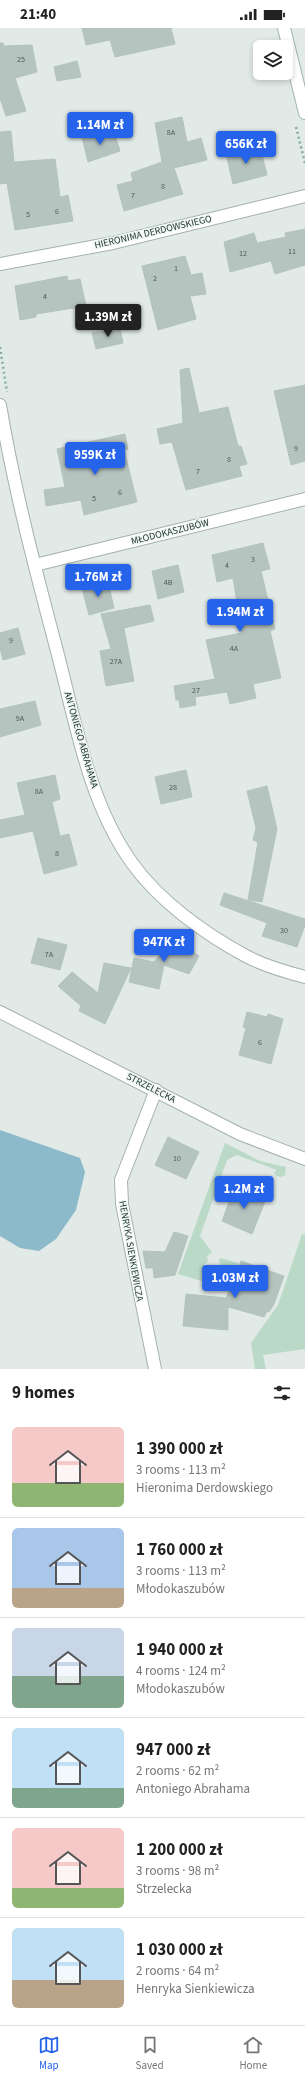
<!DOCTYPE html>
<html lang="en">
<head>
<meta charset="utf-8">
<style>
	:root { --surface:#fff; --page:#f6f6f6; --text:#222; --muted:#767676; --line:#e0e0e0; --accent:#2563eb }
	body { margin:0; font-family:"Source Sans 3",sans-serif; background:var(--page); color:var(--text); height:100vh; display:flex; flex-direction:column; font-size:15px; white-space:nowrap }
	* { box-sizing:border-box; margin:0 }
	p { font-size:13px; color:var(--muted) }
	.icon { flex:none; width:22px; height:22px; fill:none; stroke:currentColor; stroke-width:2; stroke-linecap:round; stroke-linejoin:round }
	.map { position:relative; height:1341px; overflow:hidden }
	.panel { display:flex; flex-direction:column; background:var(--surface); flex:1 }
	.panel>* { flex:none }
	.tools { position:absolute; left:253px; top:12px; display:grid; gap:8px }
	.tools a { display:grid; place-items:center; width:40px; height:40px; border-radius:6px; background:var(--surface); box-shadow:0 2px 6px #0003; font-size:20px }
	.price { position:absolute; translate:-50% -34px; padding:0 9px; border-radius:4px; background:var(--accent); color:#fff; font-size:13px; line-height:26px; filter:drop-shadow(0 1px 2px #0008) }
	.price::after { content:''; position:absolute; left:50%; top:24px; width:12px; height:9px; margin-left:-6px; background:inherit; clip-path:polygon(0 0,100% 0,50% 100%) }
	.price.current { background:#222; color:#fff }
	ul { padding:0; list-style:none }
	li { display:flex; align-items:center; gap:12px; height:100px; padding:0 12px }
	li+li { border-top:1px solid var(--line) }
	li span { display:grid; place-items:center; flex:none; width:112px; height:80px; border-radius:6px; color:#555 }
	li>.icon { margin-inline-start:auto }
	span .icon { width:48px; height:48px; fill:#fffc; stroke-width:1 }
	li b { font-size:17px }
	h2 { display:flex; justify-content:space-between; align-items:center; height:48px; padding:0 12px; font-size:17px }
	.status { display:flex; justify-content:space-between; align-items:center; height:28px; padding:0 20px; background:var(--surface); direction:ltr }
	.status svg { height:11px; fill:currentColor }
	.tab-bar { display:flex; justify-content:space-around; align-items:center; height:56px; border-top:1px solid var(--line); background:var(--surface); font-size:11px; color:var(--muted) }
	.tab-bar a { display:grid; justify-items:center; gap:2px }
	.tab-bar .current { color:var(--accent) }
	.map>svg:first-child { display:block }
	.green { fill:#bbd9c7 }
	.water { fill:#8dbaca }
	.building { fill:#b6c4c0; stroke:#b4c3be }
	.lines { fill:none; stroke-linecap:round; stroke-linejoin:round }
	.street-casing { stroke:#a4b1ae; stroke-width:14 }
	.secondary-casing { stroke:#a1b5b0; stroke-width:14 }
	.path { stroke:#84aba3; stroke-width:2.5; stroke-dasharray:2 3; stroke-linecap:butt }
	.street { stroke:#fff; stroke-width:12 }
	.secondary { stroke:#fff; stroke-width:12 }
	.labels { text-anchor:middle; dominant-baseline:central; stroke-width:3; stroke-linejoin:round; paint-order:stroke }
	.number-label { font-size:8px; fill:#485c58 }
	.street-label { font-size:10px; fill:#233935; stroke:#f1f7f4 }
</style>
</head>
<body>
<div class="status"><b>21:40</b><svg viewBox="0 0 49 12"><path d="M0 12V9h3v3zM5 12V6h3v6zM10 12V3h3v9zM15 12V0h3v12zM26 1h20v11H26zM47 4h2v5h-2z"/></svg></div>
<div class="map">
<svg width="305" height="1341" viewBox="0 0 305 1341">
	<rect width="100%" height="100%" fill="#e1eae7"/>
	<path class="green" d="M225,1115l35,18 26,6 -1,9 -2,-1 -1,2 -6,-1 -2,-4 3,-2 -40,-15 -10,5 -27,76 12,16 -5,4 1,5 -4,4v7l5,2 7,-4 8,4 -5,-14 1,-2 18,5 -10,26 -50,-15z
		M302,1206l3,1v114l-42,6 3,14h-11l-4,-26 27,-38z"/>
	<path class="water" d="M0,1102l80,28 5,14 -9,38 -20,29 -17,12 -19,-3 -20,-12z"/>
	<path class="building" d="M82,0h89l4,16 -60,13 -5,-17 -24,5z
		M0,15h3l1,3 28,-1 5,27 -22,6 11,33 -20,5 -6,-18z
		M77,33l4,16 -24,4 -3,-14z
		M182,89l5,25 14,-4 6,22 -33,8 9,26 -59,17 -7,-26 16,-4 -2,-8 31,-11 -7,-39z
		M11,103l3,31 41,-3 5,38 8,-2 5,26 -58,9 -8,-47 -7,1v-52z
		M114,104l6,19 -32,11 -6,-25z
		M260,118l7,29 -34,9 -7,-30z
		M305,201v36l-30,9 -4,-13 -41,11 -6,-30 30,-9 3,10 29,-6 -1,-4z
		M185,228l6,19 11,-2 4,21 -16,2 6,23 -38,11 -16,-64z
		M67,248l1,5 12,-2 6,27 -50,8v3l-16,3 -5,-34z
		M120,300l3,15 -27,6 -4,-16z
		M189,340l10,45 29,-6 10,39h3l6,18 -8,2 3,10 -56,14 -14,-48 -12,2 -3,-15 26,-6 -3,-53z
		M305,357v76l-14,4 -17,-74z
		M125,406l3,15 -4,1 13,52 -53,13 -3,-15 -35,6 -2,-16 21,-3 -8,-38z
		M263,515l7,26 -9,2 14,58 -5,2 11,47 -28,6 3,14 -26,6 -3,-12 -32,5 1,8 -16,3 -1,-8h-3l-2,-14 41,-7 -9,-39 36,-7 -9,-55 -16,4 -5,-27z
		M178,537l6,27 -26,7 -6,-28z
		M108,554l6,26 -25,7 -7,-27z
		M150,577l4,16 -30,7 10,53 -28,5 -6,-35 11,-2 -10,-35z
		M18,600l7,26 -22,6 -3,-12v-15z
		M35,673l6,24 -41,12v-28z
		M186,742l6,27 -31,7 -6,-27z
		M55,747l5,24 -8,3 8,34 9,-2 8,31 -33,9 -11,-43 -33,7v-18l25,-5 -8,-32z
		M267,758l10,43 -15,73 -14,-2 10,-58 -5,-2 3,-12 -9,-37z
		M224,865l81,26v6l-8,22 -35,-11 5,-13 -47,-18z
		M180,904l12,10 -4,7 11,7 -10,18 -25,-9 -5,24 -30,-7 5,-24 20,4z
		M38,910l29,7 -7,25 -29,-7z
		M104,935l27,5 -26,56 -26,-13 2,-5 -23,-20 14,-14 26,21z
		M247,984l20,5 1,-3 15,5 -12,45 -32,-9 7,-27 -3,-1z
		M168,1109l31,15 -13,27 -31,-14z
		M235,1158l31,13 -14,35 -30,-13z
		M174,1204l14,4 -13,39 -21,3 -1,-10h-7l-3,-17 22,1z
		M241,1233l43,15 -10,28 -5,8 -2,-1 -3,6 -36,-10v23l-45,-4 3,-32 40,4z"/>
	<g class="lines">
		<defs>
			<path id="street" d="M0,236l113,-21 192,-47
				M0,377c14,84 36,167 58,250 18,69 31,148 74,208 27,38 73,71 114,93 18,10 40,16 59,21
				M35,537l270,-66
				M0,984l240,122 65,25
				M155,1341l-33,-165 -1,-24 35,-90"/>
			<path id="secondary" d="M284,0l21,85"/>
		</defs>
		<use href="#street" class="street-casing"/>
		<use href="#secondary" class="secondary-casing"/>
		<path class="path" d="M296,99l9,36
			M0,319l7,45"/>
		<use href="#street" class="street"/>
		<use href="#secondary" class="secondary"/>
	</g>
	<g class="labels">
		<g class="number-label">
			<text x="21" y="31">25</text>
			<text x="171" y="104">8A</text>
			<text x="163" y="158">8</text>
			<text x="133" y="167">7</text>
			<text x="57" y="183">6</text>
			<text x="28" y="186">5</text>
			<text x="292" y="223">11</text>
			<text x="243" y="225">12</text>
			<text x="176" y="240">1</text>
			<text x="155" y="250">2</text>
			<text x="45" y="268">4</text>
			<text x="296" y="420">9</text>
			<text x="229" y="431">8</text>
			<text x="198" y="443">7</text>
			<text x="120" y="464">6</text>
			<text x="94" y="470">5</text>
			<text x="253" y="531">3</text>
			<text x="227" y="537">4</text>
			<text x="168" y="554">4B</text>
			<text x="11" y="612">9</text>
			<text x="234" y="620">4A</text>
			<text x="116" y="633">27A</text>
			<text x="196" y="662">27</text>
			<text x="20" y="690">9A</text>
			<text x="173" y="759">28</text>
			<text x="39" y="763">8A</text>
			<text x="57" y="825">8</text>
			<text x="284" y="902">30</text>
			<text x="49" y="926">7A</text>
			<text x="260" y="1014">6</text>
			<text x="177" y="1130">10</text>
		</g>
		<g class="street-label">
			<text transform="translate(153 204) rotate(-13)">HIERONIMA DERDOWSKIEGO</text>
			<text transform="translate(170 504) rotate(-14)">MŁODOKASZUBÓW</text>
			<text transform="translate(81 712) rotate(74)">ANTONIEGO ABRAHAMA</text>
			<text transform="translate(151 1060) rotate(27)">STRZELECKA</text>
			<text transform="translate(131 1223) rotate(80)">HENRYKA SIENKIEWICZA</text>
		</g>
	</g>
</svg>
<div class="tools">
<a><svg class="icon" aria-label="layers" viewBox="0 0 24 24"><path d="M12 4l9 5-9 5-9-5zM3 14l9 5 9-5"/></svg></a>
</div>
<b class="price" style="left:100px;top:118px">1.14M zł</b>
<b class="price" style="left:246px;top:137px">656K zł</b>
<b class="price current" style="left:108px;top:310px">1.39M zł</b>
<b class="price" style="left:95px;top:448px">959K zł</b>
<b class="price" style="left:98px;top:570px">1.76M zł</b>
<b class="price" style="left:240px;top:605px">1.94M zł</b>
<b class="price" style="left:164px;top:935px">947K zł</b>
<b class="price" style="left:244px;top:1182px">1.2M zł</b>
<b class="price" style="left:235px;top:1271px">1.03M zł</b>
</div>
<section class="panel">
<h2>9 homes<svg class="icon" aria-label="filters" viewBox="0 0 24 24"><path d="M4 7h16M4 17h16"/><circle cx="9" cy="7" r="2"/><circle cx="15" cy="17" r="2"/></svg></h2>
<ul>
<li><span style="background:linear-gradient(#f6c9c9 70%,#8fb573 0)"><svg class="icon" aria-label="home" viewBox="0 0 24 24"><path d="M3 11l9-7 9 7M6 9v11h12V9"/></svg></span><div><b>1 390 000 zł</b><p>3 rooms · 113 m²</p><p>Hieronima Derdowskiego</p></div></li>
<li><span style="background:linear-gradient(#a9c7e8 75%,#b9a48a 0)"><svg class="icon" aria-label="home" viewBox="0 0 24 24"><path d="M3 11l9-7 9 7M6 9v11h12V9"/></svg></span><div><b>1 760 000 zł</b><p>3 rooms · 113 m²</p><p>Młodokaszubów</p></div></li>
<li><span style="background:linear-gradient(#c9d6e8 60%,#7fa58c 0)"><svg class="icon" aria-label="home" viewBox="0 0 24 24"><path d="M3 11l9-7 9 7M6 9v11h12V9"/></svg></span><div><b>1 940 000 zł</b><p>4 rooms · 124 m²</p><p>Młodokaszubów</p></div></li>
<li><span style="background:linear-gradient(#bfe0f5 75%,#7fa58c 0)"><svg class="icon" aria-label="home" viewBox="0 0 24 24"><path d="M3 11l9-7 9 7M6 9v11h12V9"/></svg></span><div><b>947 000 zł</b><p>2 rooms · 62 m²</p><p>Antoniego Abrahama</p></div></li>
<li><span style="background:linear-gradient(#f6c9c9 75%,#8fb573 0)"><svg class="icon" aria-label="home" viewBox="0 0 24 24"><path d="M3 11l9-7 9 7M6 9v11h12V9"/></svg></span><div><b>1 200 000 zł</b><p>3 rooms · 98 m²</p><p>Strzelecka</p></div></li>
<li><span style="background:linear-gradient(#bfe0f5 65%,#b9a48a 0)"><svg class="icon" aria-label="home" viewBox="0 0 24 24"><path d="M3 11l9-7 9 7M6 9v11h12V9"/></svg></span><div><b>1 030 000 zł</b><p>2 rooms · 64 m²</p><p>Henryka Sienkiewicza</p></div></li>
</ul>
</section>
<nav class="tab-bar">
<a class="current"><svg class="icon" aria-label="map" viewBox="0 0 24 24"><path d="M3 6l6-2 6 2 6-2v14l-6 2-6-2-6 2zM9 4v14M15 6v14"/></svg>Map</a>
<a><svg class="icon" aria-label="saved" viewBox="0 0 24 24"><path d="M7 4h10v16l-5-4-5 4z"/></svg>Saved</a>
<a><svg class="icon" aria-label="home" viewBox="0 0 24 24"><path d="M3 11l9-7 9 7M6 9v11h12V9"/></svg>Home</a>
</nav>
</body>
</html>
